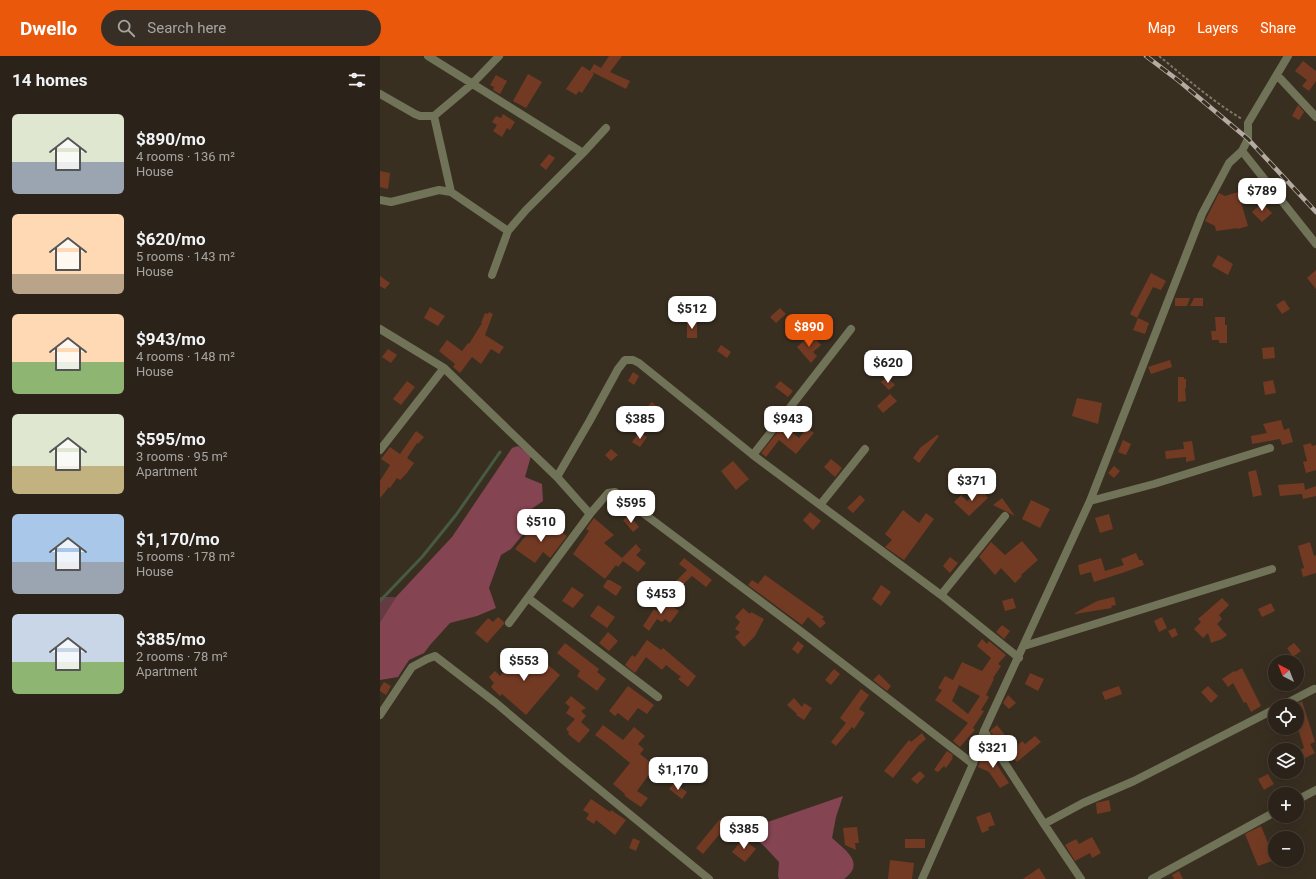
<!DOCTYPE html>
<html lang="en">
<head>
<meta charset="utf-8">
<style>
	:root { --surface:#2b2319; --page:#372f26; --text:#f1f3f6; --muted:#a6a4a2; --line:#474038; --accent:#ea580c }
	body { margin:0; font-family:Roboto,sans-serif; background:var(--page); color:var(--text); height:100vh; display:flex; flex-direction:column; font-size:15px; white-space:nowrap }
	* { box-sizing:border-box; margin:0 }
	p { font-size:13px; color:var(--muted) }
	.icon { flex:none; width:22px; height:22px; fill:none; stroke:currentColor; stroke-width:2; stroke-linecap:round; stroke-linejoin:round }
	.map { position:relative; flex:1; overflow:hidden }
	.side { display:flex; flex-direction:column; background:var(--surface); width:380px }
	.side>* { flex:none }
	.needle { width:26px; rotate:318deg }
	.buttons { position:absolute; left:888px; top:599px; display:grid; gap:8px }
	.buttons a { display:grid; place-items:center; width:36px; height:36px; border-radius:50%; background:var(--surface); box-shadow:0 4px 16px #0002,0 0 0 1px var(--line); font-size:20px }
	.price { position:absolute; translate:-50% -34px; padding:0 9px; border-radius:8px; background:#fff; color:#222; font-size:13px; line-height:26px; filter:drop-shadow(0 1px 2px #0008) }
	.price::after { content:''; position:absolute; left:50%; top:24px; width:12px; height:9px; margin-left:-6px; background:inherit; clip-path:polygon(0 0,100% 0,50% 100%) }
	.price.current { background:var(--accent); color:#fff }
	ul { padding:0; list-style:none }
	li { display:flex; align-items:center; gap:12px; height:100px; padding:0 12px }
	li span { display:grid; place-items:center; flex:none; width:112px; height:80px; border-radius:6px; color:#555 }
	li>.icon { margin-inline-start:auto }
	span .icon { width:48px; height:48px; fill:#fffc; stroke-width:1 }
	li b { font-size:17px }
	h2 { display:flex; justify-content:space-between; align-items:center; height:48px; padding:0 12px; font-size:17px }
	header { display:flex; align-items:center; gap:24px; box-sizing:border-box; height:56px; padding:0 20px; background:var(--accent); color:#fff }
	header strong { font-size:19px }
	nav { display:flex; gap:22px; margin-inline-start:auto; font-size:14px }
	.search { width:280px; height:36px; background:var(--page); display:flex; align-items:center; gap:10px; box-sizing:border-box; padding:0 14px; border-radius:22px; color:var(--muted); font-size:15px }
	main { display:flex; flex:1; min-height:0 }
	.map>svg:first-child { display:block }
	.green { fill:#653b43 }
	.forest { fill:#844452 }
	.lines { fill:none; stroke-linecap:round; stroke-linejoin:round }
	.stream { stroke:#475a43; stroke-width:3 }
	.building { fill:#723a23; fill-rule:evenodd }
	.path { stroke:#7f766a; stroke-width:2; stroke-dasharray:3 2; stroke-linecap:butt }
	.minor { stroke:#717358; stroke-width:8 }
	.rail-casing { stroke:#b4aca2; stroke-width:4.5 }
	.rail { stroke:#392f21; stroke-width:3; stroke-dasharray:9; stroke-linecap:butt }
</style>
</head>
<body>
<header>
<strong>Dwello</strong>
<div class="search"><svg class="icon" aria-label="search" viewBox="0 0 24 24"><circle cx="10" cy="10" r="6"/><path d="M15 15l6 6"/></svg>Search here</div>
<nav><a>Map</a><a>Layers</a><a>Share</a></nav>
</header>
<main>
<section class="side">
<h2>14 homes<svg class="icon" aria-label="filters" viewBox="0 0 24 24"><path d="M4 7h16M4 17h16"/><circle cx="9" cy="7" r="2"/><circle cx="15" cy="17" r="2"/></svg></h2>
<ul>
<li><span style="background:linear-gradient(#dfe7d0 60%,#9aa5b1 0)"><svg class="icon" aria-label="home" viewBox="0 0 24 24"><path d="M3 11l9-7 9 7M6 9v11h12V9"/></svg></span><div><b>$890/mo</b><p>4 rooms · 136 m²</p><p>House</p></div></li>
<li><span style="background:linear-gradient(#ffd9b3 75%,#b9a48a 0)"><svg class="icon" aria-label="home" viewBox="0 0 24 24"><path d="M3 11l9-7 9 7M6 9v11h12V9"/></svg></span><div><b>$620/mo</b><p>5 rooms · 143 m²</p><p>House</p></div></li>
<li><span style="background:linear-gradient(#ffd9b3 60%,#8fb573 0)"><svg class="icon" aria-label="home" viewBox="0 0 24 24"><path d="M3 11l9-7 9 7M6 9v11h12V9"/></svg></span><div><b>$943/mo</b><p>4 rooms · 148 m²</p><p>House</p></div></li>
<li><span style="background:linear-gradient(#dfe7d0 65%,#c2b280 0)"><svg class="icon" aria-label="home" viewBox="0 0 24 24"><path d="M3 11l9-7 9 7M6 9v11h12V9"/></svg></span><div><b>$595/mo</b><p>3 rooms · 95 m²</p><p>Apartment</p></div></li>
<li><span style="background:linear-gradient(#a9c7e8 60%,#9aa5b1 0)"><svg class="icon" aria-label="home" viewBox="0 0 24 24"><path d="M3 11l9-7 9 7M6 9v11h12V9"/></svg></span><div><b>$1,170/mo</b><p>5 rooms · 178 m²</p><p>House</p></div></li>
<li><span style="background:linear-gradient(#c9d6e8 60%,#8fb573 0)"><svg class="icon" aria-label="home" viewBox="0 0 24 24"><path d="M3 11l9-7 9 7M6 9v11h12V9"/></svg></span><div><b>$385/mo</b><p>2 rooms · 78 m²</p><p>Apartment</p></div></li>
</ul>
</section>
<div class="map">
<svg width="936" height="823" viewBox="0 0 936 823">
	<rect width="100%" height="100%" fill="#392f21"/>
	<path class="green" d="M0,541h16l-16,25z"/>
	<path class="forest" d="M138,390l13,10 -6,21 17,7 1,17 -23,16 9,10 -18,22 -10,6 -12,33 7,20 -19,8 -27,7 -20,22 -6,8 -15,7 -11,17 -18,3v-58l16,-25 56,-60 60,-89z
		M463,740l-7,21 -4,21c13,12 34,25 12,41h-65l-1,-3 1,-14 -15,-16 -19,-16z"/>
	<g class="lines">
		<path class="stream" d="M0,545l42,-44 34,-42 44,-63"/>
	</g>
	<path class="building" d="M229,0h13l-12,16 20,9 -4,8 -34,-17 2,2 -12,19 -3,-2 -3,4 -10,-6 16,-23 8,5 4,-7 7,4z
		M923,5l13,10v10l-7,10 -7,-5 5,-6 -12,-9z
		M148,18l14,8 -16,26 -13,-7z
		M116,19l11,6 -7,13 -7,-4 1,-3 -4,-2z
		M918,49l6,7 -5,8 -7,-4z
		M123,58l12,8 -5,8 -3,-2 -5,9 -9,-6 4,-6 -5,-3 4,-6 5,2z
		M169,98l6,4 -9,12 -6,-5z
		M0,115l10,2 -2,16 -8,-2z
		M858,136l10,34 -10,3v-1l-22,3 -1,-5 -10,-5 14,-28 6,3z
		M882,147l10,10 -10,9 -10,-10z
		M838,199l15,9 -5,11 -16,-9z
		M936,214v19l-9,-11z
		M771,217l15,8 -5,9 -8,-3 -16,31 -7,-4z
		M0,220l10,7 -5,6 -5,-3z
		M795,242h15l-3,8h-12z
		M814,242h9v8h-13z
		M904,244l6,9 -8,5 -6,-9z
		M50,251l15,9 -7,10 -14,-8z
		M400,252l6,6 -10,9 -6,-6z
		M109,256l4,2 -8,21 19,12 -5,7 -8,-5 -10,15 -9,-7 -12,16 -7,-6 2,-3 -16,-13 8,-11 15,11 6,-8 1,1 13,-21h-1l4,-10 3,1z
		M835,261h10v8h2v18h-8v-3h-7l-1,-9h5z
		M758,262l11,5 -4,11 -12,-4z
		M307,266h10v16h-10z
		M431,278l10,11 -8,7 4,4 -6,7 -14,-16z
		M341,289l10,7 -4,6 -10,-7z
		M894,291l1,11 -12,1 -1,-11z
		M8,293l9,6 -6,8 -9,-6z
		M790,304l2,7 -21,7 -3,-7z
		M253,316l6,4 -5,9 -6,-4z
		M507,321l8,8 -6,5 -8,-8z
		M798,321h6v2h2v9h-1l1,13 -8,1z
		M893,324l3,13 -11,2 -2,-13z
		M27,325l8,6 -14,18 -8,-6z
		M400,325l13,10 -5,6 -13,-10z
		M510,338l7,7 -14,12 -6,-7z
		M697,342l25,5 -4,21 -26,-8z
		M272,346l11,11 -9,9 -11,-11z
		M901,364l3,10 5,-2 4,14 -11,3 -2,-6 -28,5 -1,-8 16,-3 -4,-9z
		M403,369l16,13 8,-10 7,5 -18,21 -17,-14 -13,17 -5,-4z
		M36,375l8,6 -6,7 -1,-1 -10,15 7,5 -7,10 -7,7 -3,-2 -7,10 -1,-1 -9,11v-17l10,-16 -9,-6 9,-12 10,7z
		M259,376l8,5 -7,10 -8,-5z
		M557,379l2,1 -20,27 -6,-5 7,-10z
		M743,384l8,4 -5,11 -8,-3z
		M812,385l3,19 -9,2v-5l-20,2 -1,-8 19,-2 -1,-7z
		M931,387l1,3 4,-1v25l-10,3 -3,-11 4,-1 -4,-16z
		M231,393l7,6 -7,6 -6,-6z
		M451,403l11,9 -7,9 -11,-10z
		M353,405l16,18 -13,11 -15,-19z
		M734,410l6,5 -6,7 -6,-5z
		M876,414l6,25 -9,2 -5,-25z
		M924,427l1,7 11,-4v10l-13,3 -1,-5 -22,2 -2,-11z
		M601,433l7,9 -19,18 -15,-14 7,-7 6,6z
		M254,434l10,8 -4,6 -10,-8z
		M480,439l5,5 -12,13 -6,-5z
		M622,442l13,18 -22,-11z
		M651,444l19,9 -10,19 -18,-9z
		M523,454l16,13 7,-10 8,6 -30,41 -19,-13 7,-7 -7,-6z
		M430,456l11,9 -8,9 -10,-10z
		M729,458l4,15 -13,4 -5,-15z
		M249,459l10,12 -6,5 -10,-12z
		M214,462l20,17 -10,8 18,15 14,-14 5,6 -5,5 10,8 -8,9 -15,-11 -5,6 -2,-2 -11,14 -32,-25 16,-23 -3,-2z
		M170,466l17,14 -17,22 -7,-6 -8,11 -20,-14 17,-21 8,6z
		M642,485l16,19 -17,15 1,1 -7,7 -14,-15 -6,7 -16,-18 12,-15 14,13z
		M930,486l4,14 2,-1v18l-13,4 -2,-8 3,-1 -6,-22z
		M756,497l3,7h3l2,5 -19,7 -31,10 -3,-10 -11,3 -2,-10 23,-7 4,13 19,-6 -3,-6z
		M570,501l8,6 -8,10 -7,-7z
		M304,502l28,22 -6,7 -14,-11 -15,14 -5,-5 15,-15 -8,-6z
		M385,519l59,42 -2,2 4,4 -6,5 -12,-11 -6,8 -54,-40 4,-5 6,4z
		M227,524h3l12,7 -6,9 -13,-9z
		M501,529l10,7 -10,14 -9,-7z
		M192,531l12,8 -11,13 -11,-7z
		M734,541l2,8 -5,1 1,2 -37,6v-1l22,-12z
		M633,542l3,10 -11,3 -3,-10z
		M842,542l7,7 -10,10 3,4 -5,5 10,11 -5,4 -11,4 -3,-10 -5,5 -9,-9 7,-7 -3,-3z
		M287,546l12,9 -9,12 -5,-4 -3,3 -5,-3 -8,12 -6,-5 11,-17 3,2 6,-8 2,2z
		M891,547l4,8 -13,6 -4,-8z
		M218,549l17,12 -8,11 -17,-12z
		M363,552l7,6 1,-2 13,7 -9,17 -11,11 -9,-10 5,-5 -5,-3 5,-7 -5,-5z
		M118,561l6,5v2l-17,19 -12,-10 13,-15 5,4z
		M782,561l5,11 -8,4 -5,-11z
		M622,569l8,6 -6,8 -8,-7z
		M795,572l3,7 -6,3 -4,-7z
		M228,576l10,9 -9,10 -10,-8z
		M602,583l5,5 2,-3 17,14 -8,9 3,2 -8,12 1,1 -8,16 3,2 -8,13 3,1 -11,17 2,2 -15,17 -7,-6 15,-18 -33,-23 7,-10 -4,-2 7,-12 8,4 9,-18 20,9 9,-13 -14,-12zM579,629l21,11 -12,18 -16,-13z
		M267,584l14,10 2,-2 33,28 -8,11 -10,-8 3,-2 -15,-12 -4,5 -16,-13 -11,16 -10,-8 7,-10 3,2z
		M418,585l6,5 -6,8 -6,-5z
		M185,587l34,26 -2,3 9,7 -9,12 -20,-15 3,-5 -23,-18z
		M914,587l7,8 -8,6 -6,-9z
		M137,592l24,20 5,-5 14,12 -34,40 -24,-21 -2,2 -9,-9 3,-4 -5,-6 6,-6 5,5 13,-16 -3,-3z
		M862,612l19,38 -10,6 -5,-10 -2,1 -11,-20 -5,4 -6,-8 12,-8 1,1z
		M454,613l6,5 -9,11 -6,-5z
		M650,617l14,6 -6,12 -13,-7z
		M499,618l12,12 -4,5 -14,-11z
		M4,626l7,4 -5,9 -6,-4v-3z
		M248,630l26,19 -7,9 -9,-6 -10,13 -10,-8 -3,3 -6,-5z
		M739,630l3,8 -17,6 -3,-8z
		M828,630l10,10 -7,7 -10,-11z
		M481,633l8,6 -10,14 6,4 -11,16 -2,-2 -16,19 -5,-4 15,-19 -6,-5z
		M628,639l8,8 -7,6 -6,-6z
		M191,640l15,12 -5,3 5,5 -5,6 9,8 -11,13 -11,-9 1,-2 -3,-3 9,-10 -9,-6 4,-6 -5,-4z
		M414,642l8,9 2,-4 8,5 -8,12 -8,-5 1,-1 -10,-9z
		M922,645l13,41 -5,2 5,9 -18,9v-10l7,-4 -7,-23v-21z
		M223,669l20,15 11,-13 11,9 -7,8 6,5 -4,5 15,12 -18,25 11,7 -7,9 -12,-8 -5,-4 1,-1 -12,-10 17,-21 -24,-20 -11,-8z
		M617,669l18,23 7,-7 3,3 10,-8 6,6 -24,20 -10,-10 -2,1 -15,-22z
		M542,677l4,6 -7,6 -26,33 -9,-7 25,-31 2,2z
		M567,695l6,4 -1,2 1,1 -7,10 -2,-2 -6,6 -4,-2z
		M603,696l11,5 2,3 -1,2 14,21 -9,5 -11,-16 -11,-5z
		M540,715l5,5 -8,8 -6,-5z
		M888,718l6,10 -10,6 -6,-11z
		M294,727l13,9 -5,7 -13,-10z
		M211,743l19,13 1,-2 15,10 -11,15 -19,-15 -2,4 -8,-5 3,-5 -6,-4z
		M729,744l2,11 -14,3 -1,-11z
		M610,756l5,13 -7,2 1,3 -7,3 -6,-16z
		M340,763l7,6 -24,29 -7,-6z
		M881,770l14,34 -17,6 -13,-32z
		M477,771l2,16h-4l1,7 -11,-5 -2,-17z
		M712,781l9,16 -9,5 -2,-5 -15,8 -10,-16 11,-6 3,5z
		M253,782l7,3 -4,10 -7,-3z
		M363,783l13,10 -11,13 -13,-10z
		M525,783h20v9h-20z
		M510,804l24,3 -2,16h-24z
		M659,812l7,11h-23z
		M799,815l4,8h-9l-2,-4z"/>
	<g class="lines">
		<path class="path" d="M779,0c27,22 53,45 83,63"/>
		<path class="minor" d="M48,0l155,97
			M897,19l39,42
			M0,38l35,20 5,2h14l38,-32 27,-28
			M54,60l17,76
			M862,95l74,93
			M0,144l11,2 48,-12 12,2 57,39
			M112,219l16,-44 18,-21 57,-57 23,-25
			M0,273l64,39 113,109 33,37
			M0,394l64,-82
			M373,399l98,-126
			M177,421l32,-55 29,-53 7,-9h8l6,3 114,92 188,140 78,63
			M710,445l64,-17 116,-36
			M440,449l45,-56
			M561,539l64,-79
			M148,542l130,99
			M129,567l81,-109 18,-21 7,-1 184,138 174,134
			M644,590l248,-77
			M901,650l33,-17
			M0,659l32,-48 15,-8 8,-3 61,47 71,60 142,116
			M604,675l60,93 37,55
			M917,744l19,-10
			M664,768l39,-21 51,-22 141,-72
			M542,823l51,-115 11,-33 106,-230 112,-287 27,-51 13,-12 6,-12v-16l40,-67
			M772,823l123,-67"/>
		<defs>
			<path id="rail" d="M766,0l33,25 69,58 68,73"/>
		</defs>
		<use href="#rail" class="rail-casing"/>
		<use href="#rail" class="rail"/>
	</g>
</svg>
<div class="buttons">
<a><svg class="needle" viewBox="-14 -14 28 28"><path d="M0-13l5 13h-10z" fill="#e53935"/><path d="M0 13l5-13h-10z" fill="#a6a4a2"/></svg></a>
<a><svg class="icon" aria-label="locate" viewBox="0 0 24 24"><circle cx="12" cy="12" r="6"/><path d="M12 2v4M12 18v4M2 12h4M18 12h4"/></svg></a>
<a><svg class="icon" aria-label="layers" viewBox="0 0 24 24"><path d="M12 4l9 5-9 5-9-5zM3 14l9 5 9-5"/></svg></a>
<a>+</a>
<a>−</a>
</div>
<b class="price" style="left:882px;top:156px">$789</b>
<b class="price" style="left:312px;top:274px">$512</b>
<b class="price current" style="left:429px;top:292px">$890</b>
<b class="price" style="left:508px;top:328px">$620</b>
<b class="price" style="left:260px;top:384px">$385</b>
<b class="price" style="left:408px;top:384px">$943</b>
<b class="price" style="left:592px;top:446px">$371</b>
<b class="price" style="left:251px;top:468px">$595</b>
<b class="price" style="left:161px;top:487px">$510</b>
<b class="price" style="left:281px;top:559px">$453</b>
<b class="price" style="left:144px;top:626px">$553</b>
<b class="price" style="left:613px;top:713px">$321</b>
<b class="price" style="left:298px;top:735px">$1,170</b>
<b class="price" style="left:364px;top:794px">$385</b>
</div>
</main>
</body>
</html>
